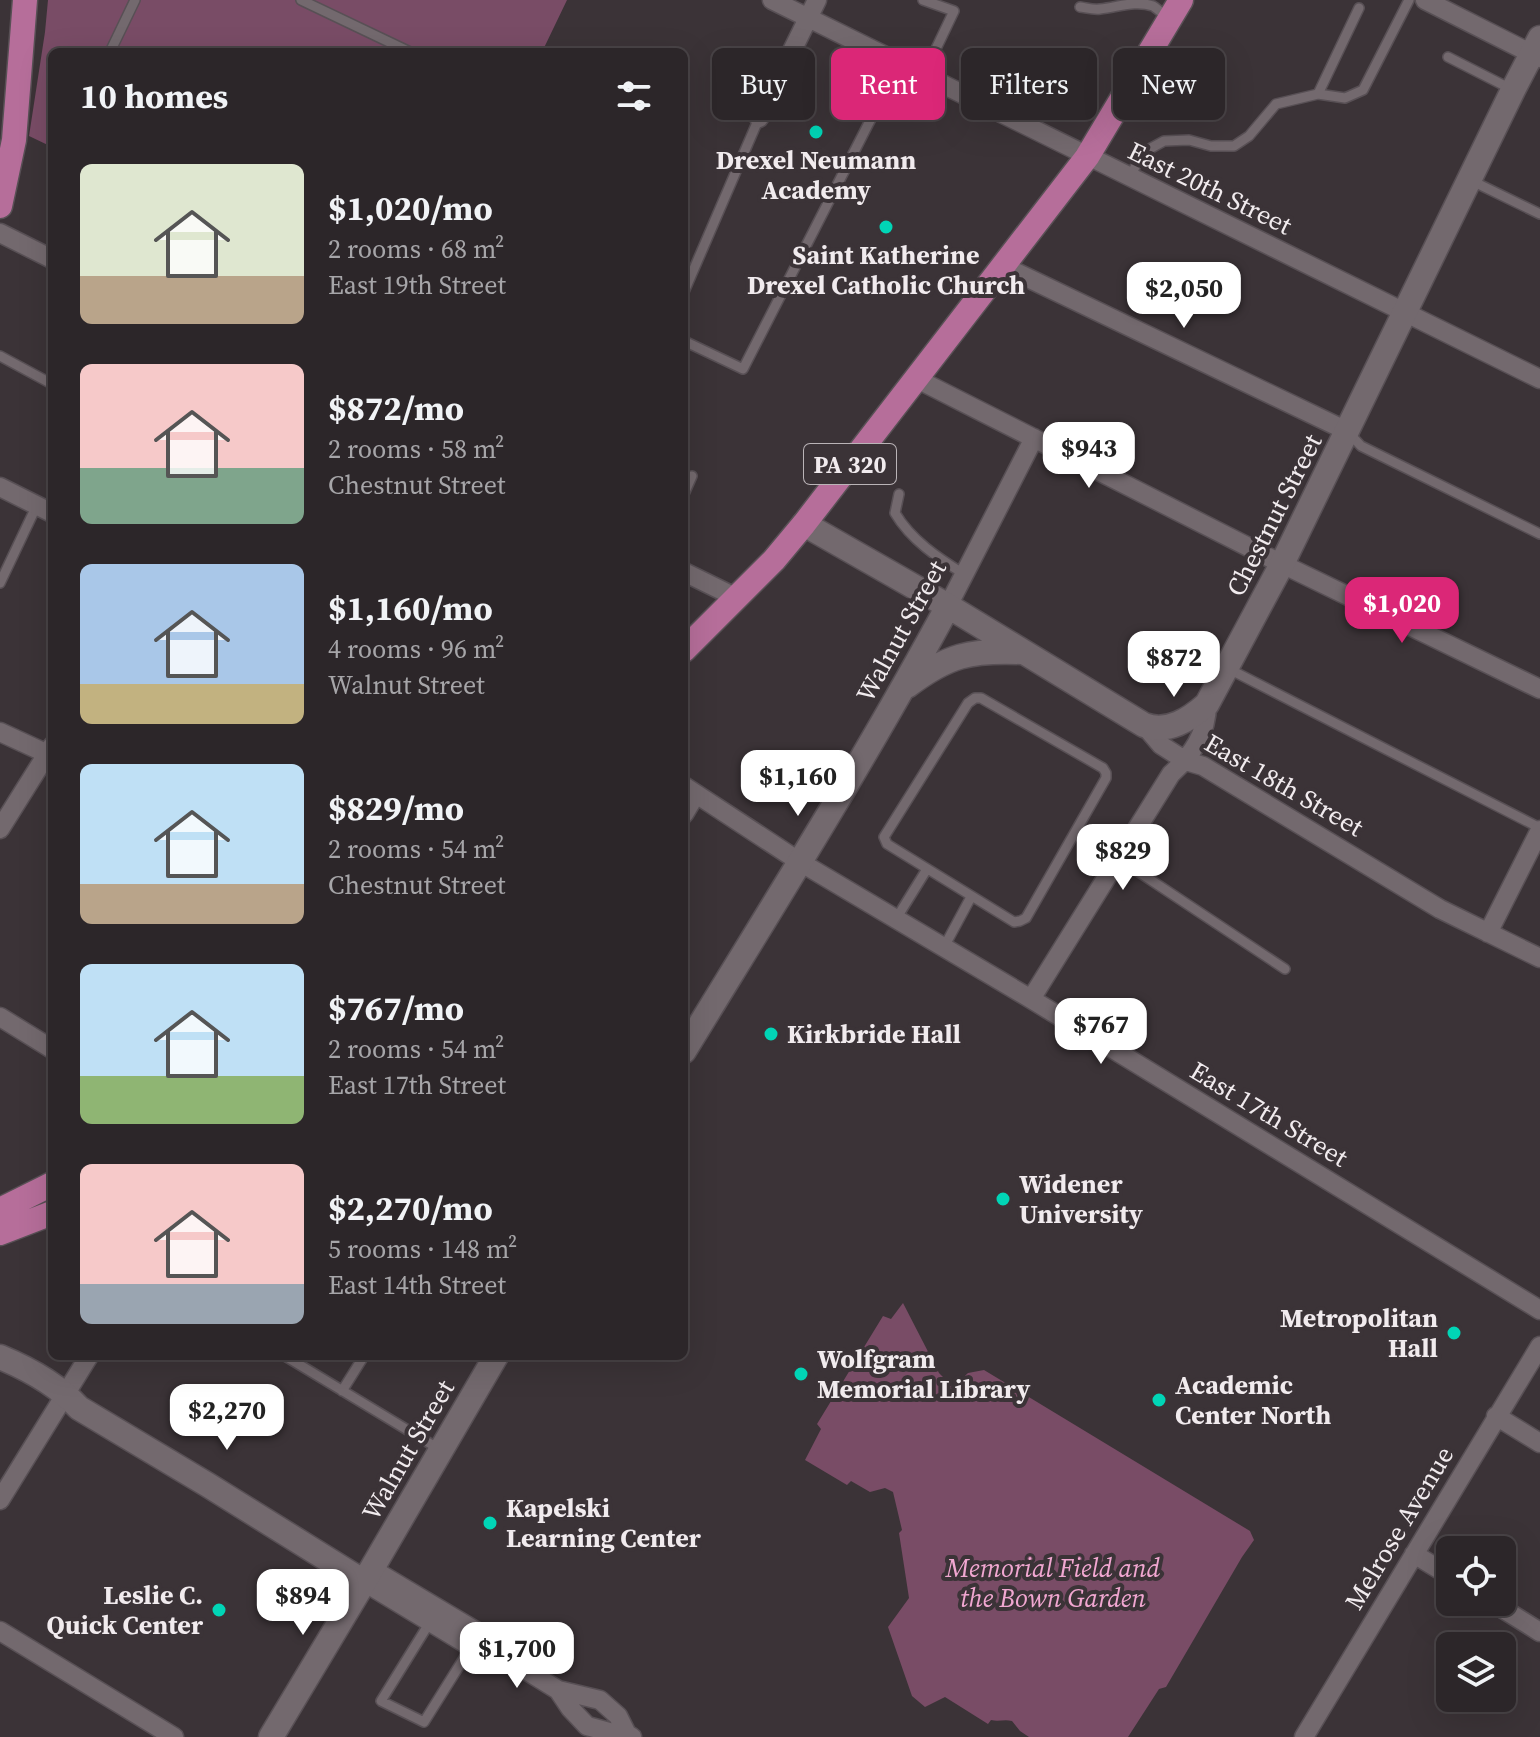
<!DOCTYPE html>
<html lang="en">
<head>
<meta charset="utf-8">
<style>
	:root { --surface:#2c2629; --page:#383235; --text:#f1f3f6; --muted:#a6a5a8; --line:#484346; --accent:#db2777 }
	body { margin:0; font-family:"Source Serif 4",serif; background:var(--page); color:var(--text); height:100vh; display:flex; flex-direction:column; font-size:30px; white-space:nowrap }
	* { box-sizing:border-box; margin:0 }
	p { font-size:26px; color:var(--muted) }
	.icon { flex:none; width:44px; height:44px; fill:none; stroke:currentColor; stroke-width:2; stroke-linecap:round; stroke-linejoin:round }
	.map { position:relative; flex:1; overflow:hidden }
	.details { position:absolute; left:48px; top:48px; width:640px; height:1312px; display:flex; flex-direction:column; background:var(--surface); border-radius:12px; box-shadow:0 8px 32px #0002,0 0 0 2px var(--line) }
	.details>* { flex:none }
	.top-card { position:absolute; left:712px; top:48px; width:708px; height:72px; display:flex; gap:16px }
	.fabs { position:absolute; left:1436px; top:1536px; display:grid; gap:16px }
	.fabs a { display:grid; place-items:center; width:80px; height:80px; border-radius:12px; background:var(--surface); box-shadow:0 8px 32px #0002,0 0 0 2px var(--line); font-size:40px }
	.price { position:absolute; translate:-50% -68px; padding:0 18px; border-radius:16px; background:#fff; color:#222; font-size:26px; line-height:52px; filter:drop-shadow(0 2px 4px #0008) }
	.price::after { content:''; position:absolute; left:50%; top:48px; width:24px; height:18px; margin-left:-12px; background:inherit; clip-path:polygon(0 0,100% 0,50% 100%) }
	.price.selected { background:var(--accent); color:#fff }
	ul { padding:0; list-style:none }
	li { display:flex; align-items:center; gap:24px; height:200px; padding:0 32px }
	li span { display:grid; place-items:center; flex:none; width:224px; height:160px; border-radius:12px; color:#555 }
	li>.icon { margin-inline-start:auto }
	span .icon { width:96px; height:96px; fill:#fffc; stroke-width:1 }
	li b { font-size:34px }
	h2 { display:flex; justify-content:space-between; align-items:center; height:96px; padding:0 32px; font-size:34px }
	.pill { padding:0 28px; border-radius:12px; background:var(--surface); box-shadow:0 8px 32px #0002,0 0 0 2px var(--line); font-size:28px; line-height:72px }
	.pill.selected { background:var(--accent); color:#fff }
	.map>svg:first-child { display:block }
	.green { fill:#794c66 }
	.lines { fill:none; stroke-linecap:round; stroke-linejoin:round }
	.service-casing { stroke:#585055; stroke-width:12 }
	.minor-casing { stroke:#585055; stroke-width:21 }
	.tertiary-casing { stroke:#585055; stroke-width:27 }
	.primary-casing { stroke:#585055; stroke-width:27 }
	.service { stroke:#73696e; stroke-width:9 }
	.minor { stroke:#73696e; stroke-width:18 }
	.tertiary { stroke:#73696e; stroke-width:24 }
	.primary { stroke:#b66e9a; stroke-width:24 }
	.poi-dot { fill:#01d5b6; stroke:#3b3337; stroke-width:3 }
	.labels { text-anchor:middle; dominant-baseline:central; stroke-width:8; stroke-linejoin:round; paint-order:stroke }
	.shield { fill:#3b3337; stroke:#bab4b7; stroke-width:2 }
	.shield-label { font-size:24px; font-weight:bold; fill:#f1ebee }
	.poi-label { font-size:26px; font-weight:bold; fill:#f1ebee; stroke:#3b3337; text-anchor:start }
	.street-label { font-size:26px; fill:#f1ebee; stroke:#3b3337 }
	.park-label { font-size:26px; font-style:italic; fill:#f1a7d1; stroke:#3b3337 }
</style>
</head>
<body>
<div class="map">
<svg width="1540" height="1737" viewBox="0 0 1540 1737">
	<rect width="100%" height="100%" fill="#3b3337"/>
	<path class="green" d="M48,0h519l-25,52h-490v95l-23,-11 16,-104z
		M903,1303l36,70 14,14 15,-14 16,-3 266,161 4,9 -12,17 -76,130 -7,2 -31,48h-99l-9,-6 -8,-10c-8,-2 -13,1 -21,-1l-3,4 -43,-27 -20,10 -13,-11 -24,-69 21,-29 -10,-65 3,-3 -9,-38 -8,-4 -15,4 -19,-11 -4,4 -42,-25 16,-31 -4,-5 66,-108 8,3z"/>
	<g class="lines">
		<defs>
			<path id="service" d="M301,0l109,52
				M923,0l31,11 -31,65
				M1080,7c7,1 14,3 20,2 19,-2 35,-9 53,-3 6,4 11,9 16,13
				M110,52l25,-52
				M1448,57l65,33
				M1318,94l27,4 18,-8 46,-90
				M1130,177l12,-24 22,-12 25,-1 22,6h23l15,-10 27,-32 42,-10 41,-86
				M1470,180l70,34
				M684,292l75,-174
				M684,341l59,28 156,-305
				M0,356l52,28
				M1349,433l12,13 179,88
				M684,494l8,-18
				M899,494l-4,19c16,27 43,45 69,61
				M0,583l37,-78
				M1227,668l313,160
				M975,698h6l122,70 3,5v5l-80,140 -6,3 -6,1 -127,-78 -3,-7 84,-134z
				M1119,859l166,110
				M896,919l31,-50
				M944,947l27,-50
				M213,1356h1
				M285,1356l154,93
				M342,1391l22,-35
				M430,1622l-49,79 43,21 47,-75"/>
			<path id="minor" d="M772,0l768,379
				M1425,0l115,58
				M759,118l58,-118
				M0,233l52,26
				M1003,266l344,165
				M915,378l367,186 258,125
				M0,487l52,26
				M684,572l53,26
				M948,606l86,-168
				M1144,725l17,20 25,16 17,5 237,143 100,49
				M0,732l52,24
				M684,786l116,76 231,137 509,311
				M684,814l12,-20
				M0,829l52,-83
				M1488,933l52,-103
				M1031,999l140,-225c21,-19 36,-40 36,-70
				M0,1017l52,32
				M1496,1416l44,27
				M0,1500l89,-144
				M1414,1554l36,22
				M372,1569l109,65 17,19 60,37 42,10 18,16 9,18
				M364,1582l109,66 25,5
				M1492,1602l48,30
				M0,1631l174,106
				M558,1690l12,18 17,18 22,6 18,2 5,3
				M1304,1737l236,-391"/>
			<path id="tertiary" d="M804,524l144,82 196,119c24,9 46,-6 63,-21l75,-140 231,-474 27,-52
				M907,686c41,-31 63,-36 114,-34
				M684,1051c90,-147 182,-293 264,-445
				M0,1357c29,12 58,28 79,51l129,77 156,97
				M271,1737l93,-155 132,-226"/>
			<path id="primary" d="M0,206l14,-66 11,-140
				M684,650l90,-90 30,-36 283,-367 94,-157
				M0,1210l52,-26
				M0,1233l52,-20"/>
		</defs>
		<use href="#service" class="service-casing"/>
		<use href="#minor" class="minor-casing"/>
		<use href="#tertiary" class="tertiary-casing"/>
		<use href="#primary" class="primary-casing"/>
		<use href="#service" class="service"/>
		<use href="#minor" class="minor"/>
		<use href="#tertiary" class="tertiary"/>
		<use href="#primary" class="primary"/>
	</g>
	<g class="poi-dot">
		<circle cx="816" cy="132" r="8"/>
		<circle cx="886" cy="227" r="8"/>
		<circle cx="771" cy="1034" r="8"/>
		<circle cx="1003" cy="1199" r="8"/>
		<circle cx="1454" cy="1333" r="8"/>
		<circle cx="801" cy="1374" r="8"/>
		<circle cx="1159" cy="1400" r="8"/>
		<circle cx="490" cy="1523" r="8"/>
		<circle cx="219" cy="1610" r="8"/>
	</g>
	<g class="labels">
		<rect class="shield" x="804" y="444" width="92" height="40" rx="6"/>
		<g class="shield-label">
			<text x="850" y="464">PA 320</text>
		</g>
		<g class="poi-label">
			<text x="816" y="160" text-anchor="middle">Drexel Neumann<tspan x="816" dy="30">Academy</tspan></text>
			<text x="886" y="255" text-anchor="middle">Saint Katherine<tspan x="886" dy="30">Drexel Catholic Church</tspan></text>
			<text x="787" y="1034">Kirkbride Hall</text>
			<text x="1019" y="1184">Widener<tspan x="1019" dy="30">University</tspan></text>
			<text x="1438" y="1318" text-anchor="end">Metropolitan<tspan x="1438" dy="30">Hall</tspan></text>
			<text x="817" y="1359">Wolfgram<tspan x="817" dy="30">Memorial Library</tspan></text>
			<text x="1175" y="1385">Academic<tspan x="1175" dy="30">Center North</tspan></text>
			<text x="506" y="1508">Kapelski<tspan x="506" dy="30">Learning Center</tspan></text>
			<text x="203" y="1595" text-anchor="end">Leslie C.<tspan x="203" dy="30">Quick Center</tspan></text>
		</g>
		<g class="street-label">
			<text transform="translate(1210 188) rotate(26)">East 20th Street</text>
			<text transform="translate(1274 515) rotate(-63)">Chestnut Street</text>
			<text transform="translate(901 631) rotate(-61)">Walnut Street</text>
			<text transform="translate(1284 785) rotate(30)">East 18th Street</text>
			<text transform="translate(1269 1114) rotate(31)">East 17th Street</text>
			<text transform="translate(408 1450) rotate(-60)">Walnut Street</text>
			<text transform="translate(1399 1528) rotate(-59)">Melrose Avenue</text>
		</g>
		<g class="park-label">
			<text x="1053" y="1568">Memorial Field and<tspan x="1053" dy="30">the Bown Garden</tspan></text>
		</g>
	</g>
</svg>
<div class="fabs">
<a><svg class="icon" aria-label="locate" viewBox="0 0 24 24"><circle cx="12" cy="12" r="6"/><path d="M12 2v4M12 18v4M2 12h4M18 12h4"/></svg></a>
<a><svg class="icon" aria-label="layers" viewBox="0 0 24 24"><path d="M12 4l9 5-9 5-9-5zM3 14l9 5 9-5"/></svg></a>
</div>
<b class="price" style="left:1184px;top:330px">$2,050</b>
<b class="price" style="left:1089px;top:490px">$943</b>
<b class="price selected" style="left:1402px;top:645px">$1,020</b>
<b class="price" style="left:1174px;top:699px">$872</b>
<b class="price" style="left:798px;top:818px">$1,160</b>
<b class="price" style="left:1123px;top:892px">$829</b>
<b class="price" style="left:1101px;top:1066px">$767</b>
<b class="price" style="left:227px;top:1452px">$2,270</b>
<b class="price" style="left:303px;top:1637px">$894</b>
<b class="price" style="left:517px;top:1690px">$1,700</b>
<div class="top-card">
<a class="pill">Buy</a>
<a class="pill selected">Rent</a>
<a class="pill">Filters</a>
<a class="pill">New</a>
</div>
<section class="details">
<h2>10 homes<svg class="icon" aria-label="filters" viewBox="0 0 24 24"><path d="M4 7h16M4 17h16"/><circle cx="9" cy="7" r="2"/><circle cx="15" cy="17" r="2"/></svg></h2>
<ul>
<li><span style="background:linear-gradient(#dfe7d0 70%,#b9a48a 0)"><svg class="icon" aria-label="home" viewBox="0 0 24 24"><path d="M3 11l9-7 9 7M6 9v11h12V9"/></svg></span><div><b>$1,020/mo</b><p>2 rooms · 68 m²</p><p>East 19th Street</p></div></li>
<li><span style="background:linear-gradient(#f6c9c9 65%,#7fa58c 0)"><svg class="icon" aria-label="home" viewBox="0 0 24 24"><path d="M3 11l9-7 9 7M6 9v11h12V9"/></svg></span><div><b>$872/mo</b><p>2 rooms · 58 m²</p><p>Chestnut Street</p></div></li>
<li><span style="background:linear-gradient(#a9c7e8 75%,#c2b280 0)"><svg class="icon" aria-label="home" viewBox="0 0 24 24"><path d="M3 11l9-7 9 7M6 9v11h12V9"/></svg></span><div><b>$1,160/mo</b><p>4 rooms · 96 m²</p><p>Walnut Street</p></div></li>
<li><span style="background:linear-gradient(#bfe0f5 75%,#b9a48a 0)"><svg class="icon" aria-label="home" viewBox="0 0 24 24"><path d="M3 11l9-7 9 7M6 9v11h12V9"/></svg></span><div><b>$829/mo</b><p>2 rooms · 54 m²</p><p>Chestnut Street</p></div></li>
<li><span style="background:linear-gradient(#bfe0f5 70%,#8fb573 0)"><svg class="icon" aria-label="home" viewBox="0 0 24 24"><path d="M3 11l9-7 9 7M6 9v11h12V9"/></svg></span><div><b>$767/mo</b><p>2 rooms · 54 m²</p><p>East 17th Street</p></div></li>
<li><span style="background:linear-gradient(#f6c9c9 75%,#9aa5b1 0)"><svg class="icon" aria-label="home" viewBox="0 0 24 24"><path d="M3 11l9-7 9 7M6 9v11h12V9"/></svg></span><div><b>$2,270/mo</b><p>5 rooms · 148 m²</p><p>East 14th Street</p></div></li>
</ul>
</section>
</div>
</body>
</html>
